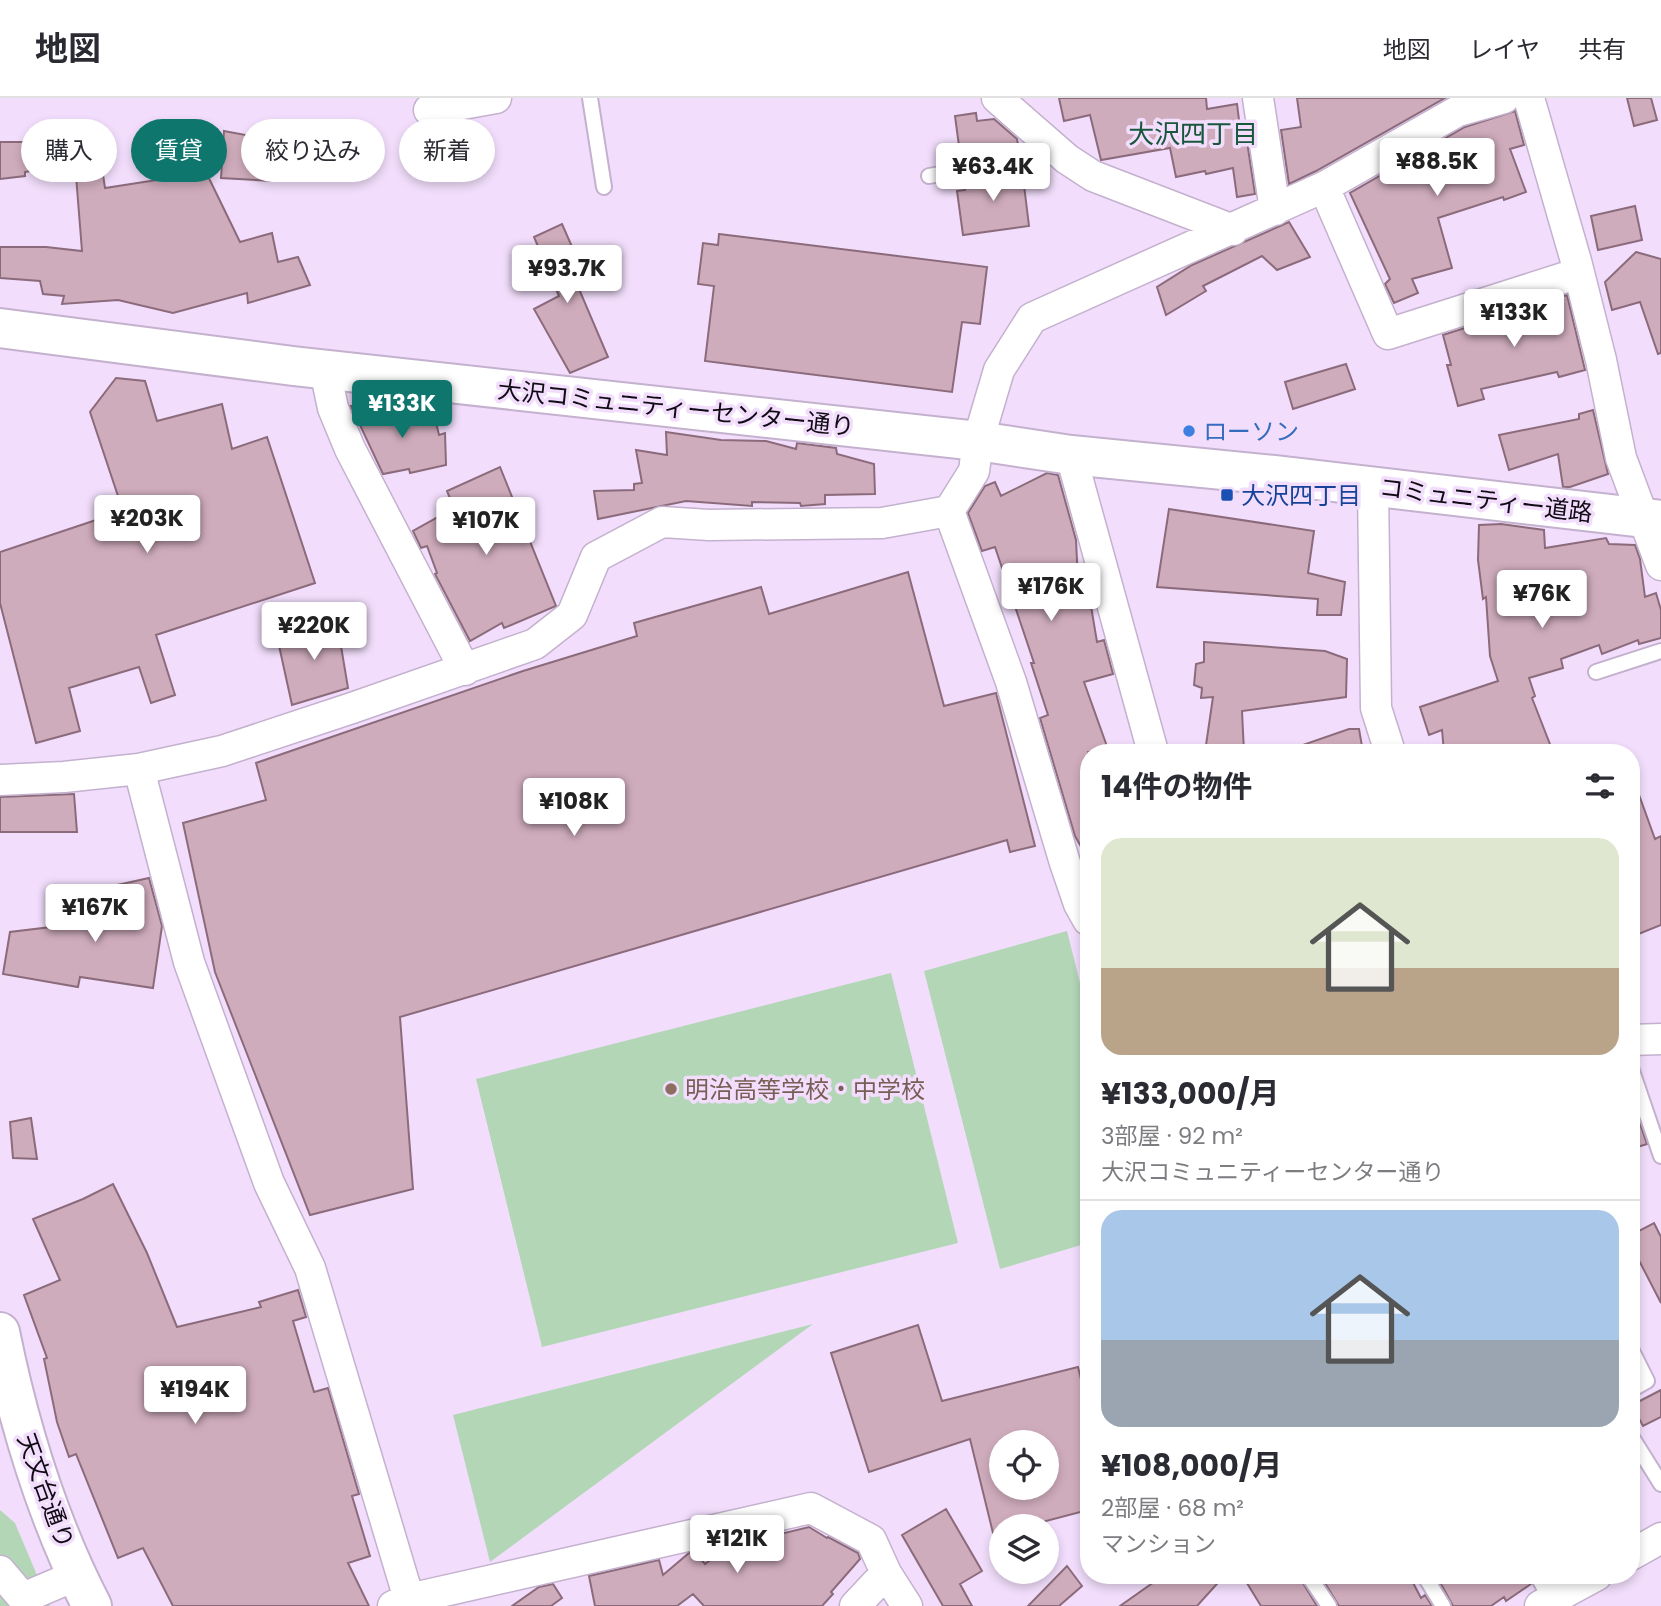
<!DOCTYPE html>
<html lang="ja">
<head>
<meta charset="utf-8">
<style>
	:root { --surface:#fff; --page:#f7f7f7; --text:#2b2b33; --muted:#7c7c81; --line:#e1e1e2; --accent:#0f766e }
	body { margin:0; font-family:Poppins,"Noto Sans JP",sans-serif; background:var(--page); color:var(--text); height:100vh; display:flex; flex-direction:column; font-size:26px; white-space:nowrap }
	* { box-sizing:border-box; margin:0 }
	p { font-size:23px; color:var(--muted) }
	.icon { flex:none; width:38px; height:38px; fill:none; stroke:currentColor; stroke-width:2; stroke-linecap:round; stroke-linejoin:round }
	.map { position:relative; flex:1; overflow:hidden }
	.panel { position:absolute; left:1080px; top:646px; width:560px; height:840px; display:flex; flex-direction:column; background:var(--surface); border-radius:28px; box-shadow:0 4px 10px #0003 }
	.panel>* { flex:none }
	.top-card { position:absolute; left:21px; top:21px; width:665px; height:63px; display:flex; gap:14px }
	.tools { position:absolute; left:989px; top:1332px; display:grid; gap:14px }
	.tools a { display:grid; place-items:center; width:70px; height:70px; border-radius:50%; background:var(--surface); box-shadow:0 4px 10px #0003; font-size:35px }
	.price { position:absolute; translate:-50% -60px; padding:0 16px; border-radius:7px; background:#fff; color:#222; font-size:23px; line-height:46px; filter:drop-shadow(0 2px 4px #0008) }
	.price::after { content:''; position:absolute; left:50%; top:42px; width:21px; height:16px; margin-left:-10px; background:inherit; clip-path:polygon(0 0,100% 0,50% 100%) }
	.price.on { background:var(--accent); color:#fff }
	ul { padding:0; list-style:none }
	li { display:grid; align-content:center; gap:14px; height:371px; padding:0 21px }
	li+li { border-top:2px solid var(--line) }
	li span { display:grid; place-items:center; height:217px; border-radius:21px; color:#555 }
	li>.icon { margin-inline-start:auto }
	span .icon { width:126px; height:126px; fill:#fffc; stroke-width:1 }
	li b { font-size:30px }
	h2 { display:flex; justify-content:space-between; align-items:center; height:84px; padding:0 21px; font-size:30px }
	.pill { padding:0 24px; border-radius:32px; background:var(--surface); box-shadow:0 4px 10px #0003; font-size:24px; line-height:63px }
	.pill.on { background:var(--accent); color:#fff }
	header { display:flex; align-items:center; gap:42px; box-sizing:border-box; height:98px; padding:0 35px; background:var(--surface); border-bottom:2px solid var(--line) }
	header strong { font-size:33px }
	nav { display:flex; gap:38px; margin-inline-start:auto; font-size:24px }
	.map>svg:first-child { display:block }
	.green { fill:#b3d6b7 }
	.building { fill:#cfacbc; stroke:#8b6b7b; stroke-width:2; fill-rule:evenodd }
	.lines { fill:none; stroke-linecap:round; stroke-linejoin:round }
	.lane-casing { stroke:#c4b1ce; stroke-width:18 }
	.street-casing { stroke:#c4b1ce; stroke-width:33 }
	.secondary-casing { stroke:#c4b1ce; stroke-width:42 }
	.lane { stroke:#fff; stroke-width:14 }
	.street { stroke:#fff; stroke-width:30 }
	.secondary { stroke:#fff; stroke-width:38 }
	.shop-dot { fill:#3f7fe0; stroke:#f2defc; stroke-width:2.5 }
	.transit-dot { fill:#1a4fb4; stroke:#f2defc; stroke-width:2.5 }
	.education-dot { fill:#8d6e63; stroke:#f2defc; stroke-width:2.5 }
	.labels { text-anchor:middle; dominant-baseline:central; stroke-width:7; stroke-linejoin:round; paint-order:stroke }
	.street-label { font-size:24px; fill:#100a14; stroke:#f2defc }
	.shop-label { font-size:24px; fill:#366cbe; stroke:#f2defc; text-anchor:start }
	.transit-label { font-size:24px; fill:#164399; stroke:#f2defc; text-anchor:start }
	.education-label { font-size:24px; fill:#785e54; stroke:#f2defc; text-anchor:start }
	.neighbourhood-label { font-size:26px; fill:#18573b; stroke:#f2defc }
</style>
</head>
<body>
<header>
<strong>地図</strong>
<nav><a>地図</a><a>レイヤ</a><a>共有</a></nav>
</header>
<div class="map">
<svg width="1661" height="1508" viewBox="0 0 1661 1508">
	<rect width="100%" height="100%" fill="#f2defc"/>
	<path class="green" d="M1067,833l21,84v228l-88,26 -76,-298z
		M891,875l67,270 -416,104 -66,-268z
		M813,1226l-323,238 -37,-147z
		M0,1412l15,13 35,83h-50z"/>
	<path class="building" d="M1059,0h147l1,11 30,-5 4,32 5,-1 9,59 -18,3 -4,-29 -27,6 -1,-3 -29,6 -6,-29 -69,12 -11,-45 -26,6z
		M1297,0h148l-129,73 -27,13 -8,-54 20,-3z
		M1627,0h24l6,22 -23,6z
		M1515,13l9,34 -14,4 16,43 -22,8 -1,-3 -65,21 14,50 -40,11 6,14 -24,10 -9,-19 5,-5 -40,-86 115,-66z
		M976,15l1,8 17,-2 23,20 2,11 -58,11 -6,-45z
		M96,29l9,61 71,-11 -1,-2 29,-7 36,74 32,-9 6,29 20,-5 12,28 -62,18 -1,-10 -74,20 -55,-13 -56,4 2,-8 -21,-2 -3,-13 -40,-3v-31h46l36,4 -7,-88 -50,9v4l-25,3v-37h34l-1,-6z
		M224,33l48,9v41l-51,-3z
		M1022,71l7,57 -66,9 -6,-44 8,-1 -2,-10z
		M1635,108l7,34 -44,10 -7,-34z
		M1289,124l21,35 -33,13 -15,-14 -59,30 3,5 -40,24 -9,-28 35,-22z
		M562,126l18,41 -10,3 38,89 -38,16 -36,-64 25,-13 -25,-59z
		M719,136l268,33 -7,57 -18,-2 -10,70 -247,-31 9,-75 -16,-2 5,-41 15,2z
		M1636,154l25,7v94l-3,1 -18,-52 -28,8 -7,-28z
		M1567,197l18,75 -26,7 -2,-5 -76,17 3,10 -26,7 -11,-41h4l-8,-30 28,-9 17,3 -2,-8z
		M1346,266l9,25 -62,20 -8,-27z
		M116,280l29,3 12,40 65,-17 10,45 35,-12 48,146 -159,52 19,60 -24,8 -12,-36 -70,21 11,43 -44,12 -36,-140v-51l123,-41 -33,-99z
		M351,308l51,4 -1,9 33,-5 5,21 6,-2 1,32 -36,8 -1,-4 -26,5z
		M1593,312l15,64 -38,13h-7l-5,-33 -49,16 -10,-35 80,-16v-5z
		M666,334l55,8 45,1 30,8 1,-6 39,5 1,6 37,10 1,30 -50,1v9l-24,2 -1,-3 -48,-1v4l-66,-5 -88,18 -4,-28 40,-1v-6l8,-1 -6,-33 31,5z
		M500,369l56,139 -52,22 -2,-5 -32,18 -35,-67 2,-1 -10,-27 -6,2 -8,-17 41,-23 -7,-17z
		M1047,375l11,2 18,65 3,61 11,-1 7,42 7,-2 9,34 -29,8 25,70h-21v107l-13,-23 -35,-118 8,-3 -17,-52h3l-39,-116 -13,4 -14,-38 17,-27 10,-4 6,14z
		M1169,411l145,22 -6,42 37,9 -4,33h-24l1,-16 -161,-12z
		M1501,426l43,6 1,18 61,-10 3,6 26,1 5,14 5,38 11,-4 5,17v28l-22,6 -1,-4 -36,14 -3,-9 -38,14 2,9 -34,10 6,18 -3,2 21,54h-109l-2,-22 -13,5 -9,-28 78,-26 -8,-25 -4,-59 -3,2 -5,-39 1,-35z
		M908,474l36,134 52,-13 39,153 -25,6 -3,-12 -607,177 13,172 -103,26 -95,-243 -32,-149 83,-23 -10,-37 267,-92 114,-35 -3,-13 127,-36 8,27z
		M336,518l12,72 -56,17 -14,-64z
		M1204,544l121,9 22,8 -1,38 -104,14 2,41h-39l8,-55 -12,1 1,-10 -8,-3 2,-21 8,-2z
		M1349,631h10l4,23h-71l-1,-3z
		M1634,683l21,58 6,-3v89l-30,12v-155z
		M74,696l3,38h-77v-35z
		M149,780l13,48 -9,62 -73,-11 -2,10 -75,-13 7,-42 99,-12 -1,-33z
		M31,1020l6,41 -24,-1 -3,-36z
		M1639,1023l8,23 -16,5v-25z
		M113,1086l34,69 30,74 84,-20 -2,-5 39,-12 8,27 -13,4 21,71 14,-4 31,106 -7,2 18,60 -22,7 21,43h-196l-30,-58 -25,10 -42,-104 -7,3 -12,-35 -13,-63 3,-1 -23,-63 36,-15 -27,-61 50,-20z
		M1654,1125l7,14v66l-30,-58v-10z
		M918,1227l24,76 136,-34 10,41v102l-61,16h-26v6l-8,1 -23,-94 -101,33 -38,-119zM1001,1344h45v46h-45z
		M1661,1292v27l-18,9 -11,-21z
		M946,1411l36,62 -22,13 12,22h-29l-41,-71z
		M809,1429l18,11 1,-1 30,16 2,6 -29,33 2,2 -11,12h-118l-11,-12 -16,12h-82l-6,-30 70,-16 4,15 26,-22 6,-1 10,12 24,-19 5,-2 2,2z
		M1067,1468l15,20 -23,20h-31z
		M1164,1477h61l-28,31h-77z
		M1242,1477h56l19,31h-56z
		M1320,1477h89l12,23 4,-3 7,11h-93z
		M1455,1477h72l4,9 -25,17 -2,-4 -13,9h-38l-12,-22z
		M553,1486l9,14 -11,8h-39l27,-19z"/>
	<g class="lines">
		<defs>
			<path id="lane" d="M590,0l14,89
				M929,78l130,-23
				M1596,574l65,-21
				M1631,970l30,88
				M1631,1251l16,32 -16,9
				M1631,1338l30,48
				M1308,1477l21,31
				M1424,1477l19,31
				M1537,1477l14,25"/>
			<path id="street" d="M997,0l70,61 26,17 140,54
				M1258,0l17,112
				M1529,0l47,163 25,99 20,98 40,107
				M429,12l67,-12
				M1324,89l64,147 191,-61
				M325,272l8,38 17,41 115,221
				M1071,357l82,297
				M1373,389l3,221 14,44
				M949,413l62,171 54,181 14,41 9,16
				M139,671l50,193 80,221 41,85 99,331
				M0,682l64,-3 75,-8 83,-18 130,-43 183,-64 37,-29 24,-58 66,-35 47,3 173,-2 67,-12 25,-40 4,-30 21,-71 33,-52 292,-131 134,-76 46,-13
				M1631,942l30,-1
				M1631,1457l30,-17
				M0,1473l23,27 3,8
				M23,1500l54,-23
				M393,1508l16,-7 402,-91 60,32 15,33 21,33
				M855,1508l31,-33
				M1540,1508l57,-31"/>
			<path id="secondary" d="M0,230l293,38 685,75 93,14 203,20 387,45
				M0,1234c19,94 48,189 92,274"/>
		</defs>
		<use href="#lane" class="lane-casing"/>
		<use href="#street" class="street-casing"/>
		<use href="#secondary" class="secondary-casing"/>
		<use href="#lane" class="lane"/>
		<use href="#street" class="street"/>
		<use href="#secondary" class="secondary"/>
	</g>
	<circle class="shop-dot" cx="1189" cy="333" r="7"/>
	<rect class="transit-dot" x="1220" y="390" width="14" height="14" rx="3.5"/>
	<circle class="education-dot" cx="671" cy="991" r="7"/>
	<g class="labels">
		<g class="street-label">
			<text transform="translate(676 310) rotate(6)">大沢コミュニティーセンター通り</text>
			<text transform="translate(1486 402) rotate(7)">コミュニティー道路</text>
			<text transform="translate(46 1393) rotate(70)">天文台通り</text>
		</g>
		<g class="shop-label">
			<text x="1203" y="333">ローソン</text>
		</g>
		<g class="transit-label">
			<text x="1241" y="397">大沢四丁目</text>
		</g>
		<g class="education-label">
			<text x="685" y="991">明治高等学校・中学校</text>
		</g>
		<g class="neighbourhood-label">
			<text x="1193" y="36">大沢四丁目</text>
		</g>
	</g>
</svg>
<div class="tools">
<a><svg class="icon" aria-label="locate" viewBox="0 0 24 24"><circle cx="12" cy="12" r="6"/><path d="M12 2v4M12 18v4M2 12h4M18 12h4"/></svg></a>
<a><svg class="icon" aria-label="layers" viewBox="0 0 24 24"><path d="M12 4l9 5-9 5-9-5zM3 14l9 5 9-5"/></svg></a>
</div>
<b class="price" style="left:1437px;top:100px">¥88.5K</b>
<b class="price" style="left:993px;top:105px">¥63.4K</b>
<b class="price" style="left:567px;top:207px">¥93.7K</b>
<b class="price" style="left:1514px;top:251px">¥133K</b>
<b class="price on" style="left:402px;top:342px">¥133K</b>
<b class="price" style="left:147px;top:457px">¥203K</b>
<b class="price" style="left:486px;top:459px">¥107K</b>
<b class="price" style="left:1051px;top:525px">¥176K</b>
<b class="price" style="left:1542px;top:532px">¥76K</b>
<b class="price" style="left:314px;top:564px">¥220K</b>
<b class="price" style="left:574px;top:740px">¥108K</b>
<b class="price" style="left:95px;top:846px">¥167K</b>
<b class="price" style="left:195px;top:1328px">¥194K</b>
<b class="price" style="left:737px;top:1477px">¥121K</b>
<div class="top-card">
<a class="pill">購入</a>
<a class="pill on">賃貸</a>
<a class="pill">絞り込み</a>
<a class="pill">新着</a>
</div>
<section class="panel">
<h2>14件の物件<svg class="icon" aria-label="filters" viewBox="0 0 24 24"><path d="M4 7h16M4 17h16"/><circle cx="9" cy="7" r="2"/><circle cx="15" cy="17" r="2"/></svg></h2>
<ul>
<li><span style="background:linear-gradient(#dfe7d0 60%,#b9a48a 0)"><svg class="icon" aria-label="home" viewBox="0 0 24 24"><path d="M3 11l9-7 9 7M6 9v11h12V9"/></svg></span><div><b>¥133,000/月</b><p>3部屋 · 92 m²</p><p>大沢コミュニティーセンター通り</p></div></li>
<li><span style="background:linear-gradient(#a9c7e8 60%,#9aa5b1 0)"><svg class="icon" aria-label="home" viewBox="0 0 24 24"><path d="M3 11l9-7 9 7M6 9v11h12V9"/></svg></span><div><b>¥108,000/月</b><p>2部屋 · 68 m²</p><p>マンション</p></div></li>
</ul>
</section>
</div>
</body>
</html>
